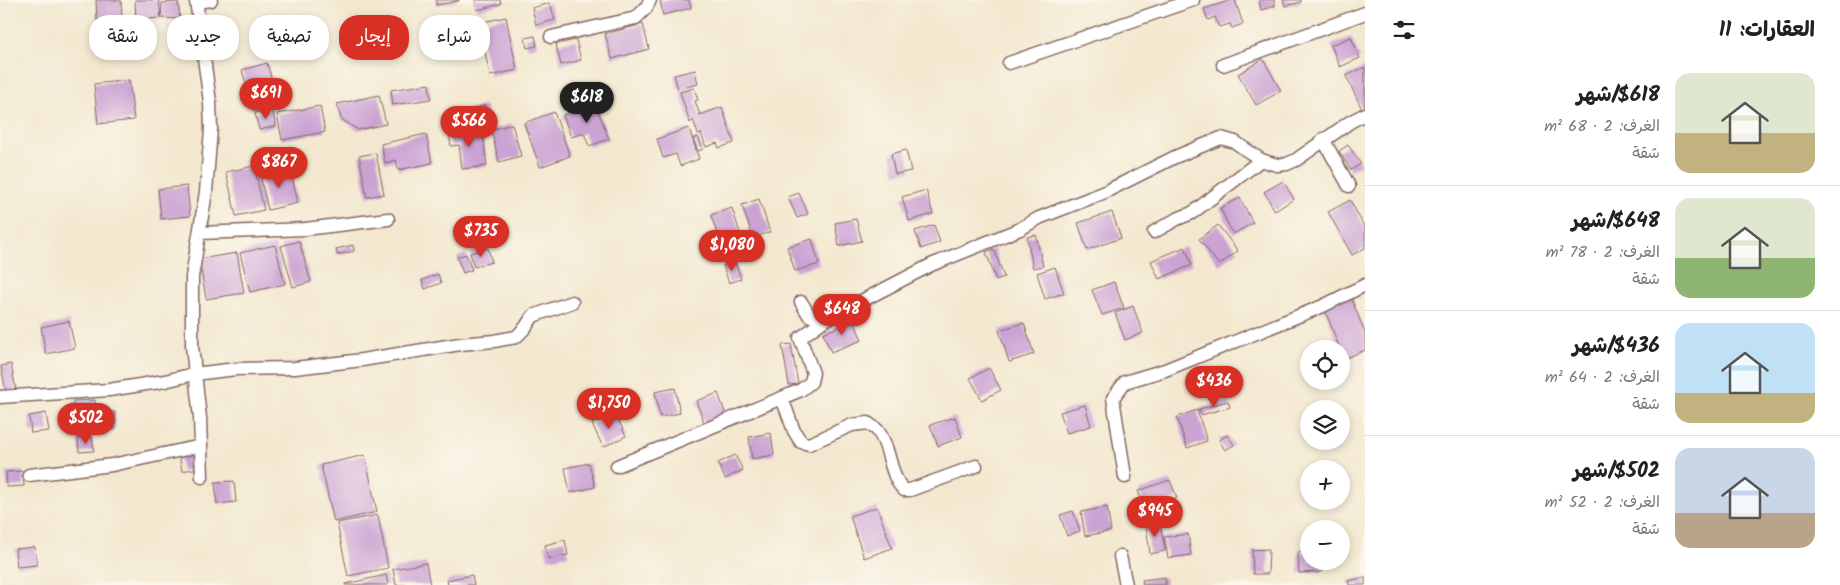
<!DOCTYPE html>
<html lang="ar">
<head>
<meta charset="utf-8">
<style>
	:root { --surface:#fff; --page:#f6f6f6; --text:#222; --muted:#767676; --line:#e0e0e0; --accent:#d93025 }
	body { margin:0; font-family:Kalam,"Playpen Sans Arabic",sans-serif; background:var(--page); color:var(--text); direction:rtl; height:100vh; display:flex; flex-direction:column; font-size:19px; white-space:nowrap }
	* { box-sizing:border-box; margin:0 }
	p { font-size:16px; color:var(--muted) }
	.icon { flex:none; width:28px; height:28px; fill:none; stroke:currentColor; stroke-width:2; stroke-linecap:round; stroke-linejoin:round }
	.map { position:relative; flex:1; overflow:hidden; direction:ltr }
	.details { display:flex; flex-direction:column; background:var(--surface); width:475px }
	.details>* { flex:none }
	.guide { position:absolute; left:15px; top:15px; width:475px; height:45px; direction:rtl; display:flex; gap:10px }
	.controls { position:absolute; left:1300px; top:340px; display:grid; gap:10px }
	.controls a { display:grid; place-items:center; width:50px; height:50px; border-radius:50%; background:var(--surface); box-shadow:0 2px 8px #0003; font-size:25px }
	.price { position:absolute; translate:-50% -42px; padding:0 11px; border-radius:18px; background:var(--accent); color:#fff; font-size:16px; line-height:32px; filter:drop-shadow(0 1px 2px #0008) }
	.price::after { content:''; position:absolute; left:50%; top:30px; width:15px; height:11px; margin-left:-8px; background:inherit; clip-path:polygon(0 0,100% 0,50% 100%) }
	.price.active { background:#222; color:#fff }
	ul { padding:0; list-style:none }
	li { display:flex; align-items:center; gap:15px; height:125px; padding:0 25px }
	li+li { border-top:1px solid var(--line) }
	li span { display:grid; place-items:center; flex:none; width:140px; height:100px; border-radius:15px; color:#555 }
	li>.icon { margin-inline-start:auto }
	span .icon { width:60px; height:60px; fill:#fffc; stroke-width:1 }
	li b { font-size:21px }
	h2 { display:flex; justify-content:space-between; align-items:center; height:60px; padding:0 25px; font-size:21px }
	.chip { padding:0 18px; border-radius:20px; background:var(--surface); box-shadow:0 2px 8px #0003; font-size:18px; line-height:45px }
	.chip.active { background:var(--accent); color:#fff }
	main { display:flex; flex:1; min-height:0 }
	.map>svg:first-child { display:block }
	.building { fill:#cba3d3 }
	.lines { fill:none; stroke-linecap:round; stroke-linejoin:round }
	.minor-casing { stroke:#856564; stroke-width:15 }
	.minor { stroke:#fff; stroke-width:12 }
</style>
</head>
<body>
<main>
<section class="details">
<h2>العقارات: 11<svg class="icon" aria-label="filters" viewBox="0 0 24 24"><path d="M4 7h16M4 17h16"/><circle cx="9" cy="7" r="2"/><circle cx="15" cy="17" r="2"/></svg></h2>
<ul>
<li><span style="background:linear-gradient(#dfe7d0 60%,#c2b280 0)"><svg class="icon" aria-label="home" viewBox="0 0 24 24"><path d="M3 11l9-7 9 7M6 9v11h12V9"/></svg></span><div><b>$618/شهر</b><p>الغرف: 2 · 68 m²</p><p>شقة</p></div></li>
<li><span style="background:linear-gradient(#dfe7d0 60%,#8fb573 0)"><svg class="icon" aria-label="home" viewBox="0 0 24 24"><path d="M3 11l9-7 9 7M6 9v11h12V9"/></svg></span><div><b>$648/شهر</b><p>الغرف: 2 · 78 m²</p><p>شقة</p></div></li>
<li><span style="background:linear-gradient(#bfe0f5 70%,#c2b280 0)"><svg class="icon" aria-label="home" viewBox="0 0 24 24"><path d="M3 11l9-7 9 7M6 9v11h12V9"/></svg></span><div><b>$436/شهر</b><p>الغرف: 2 · 64 m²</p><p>شقة</p></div></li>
<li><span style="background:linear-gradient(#c9d6e8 65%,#b9a48a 0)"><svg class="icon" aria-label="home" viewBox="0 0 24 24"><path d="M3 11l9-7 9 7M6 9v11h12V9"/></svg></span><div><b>$502/شهر</b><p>الغرف: 2 · 52 m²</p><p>شقة</p></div></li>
</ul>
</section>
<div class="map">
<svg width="1365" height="585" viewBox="0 0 1365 585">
	<rect width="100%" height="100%" fill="#fbf7ec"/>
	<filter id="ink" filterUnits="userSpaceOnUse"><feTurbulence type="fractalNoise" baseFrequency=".02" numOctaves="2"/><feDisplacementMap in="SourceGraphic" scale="10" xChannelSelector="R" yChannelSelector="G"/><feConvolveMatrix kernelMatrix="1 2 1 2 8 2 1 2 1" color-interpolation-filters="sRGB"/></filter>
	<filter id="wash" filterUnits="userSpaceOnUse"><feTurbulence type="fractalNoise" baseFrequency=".0096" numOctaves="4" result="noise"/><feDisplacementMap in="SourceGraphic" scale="20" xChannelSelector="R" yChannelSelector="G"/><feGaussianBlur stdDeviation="1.12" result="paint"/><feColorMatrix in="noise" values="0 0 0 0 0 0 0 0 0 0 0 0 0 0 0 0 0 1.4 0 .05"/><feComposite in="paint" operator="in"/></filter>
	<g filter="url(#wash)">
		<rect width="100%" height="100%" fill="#f3e8cf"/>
		<g id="blocks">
			<path class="building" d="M96,0h25l1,19 -25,1z
				M135,0h24l2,18 -25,2z
				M436,0h23v1l-23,4z
				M475,0h25l1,4 -24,6z
				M660,0h29l2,8 -28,7z
				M1232,0h3l8,24 -11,4 -2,-4 -11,3 -4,-10 -7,3 -4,-11z
				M1259,0h15l1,6 -14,4z
				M1283,0h18v2l-16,4z
				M178,2l2,17 -19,-1 1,-15z
				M550,3l5,17 -19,5 -4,-17z
				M506,17l11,53 -27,6 -11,-53z
				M643,24l6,25 -37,10 -7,-25z
				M535,36l2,10 -10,2 -2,-10z
				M1351,37l9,21 -20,9 -9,-22z
				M576,40l5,20 -20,5 -5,-21z
				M1263,59l18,32 -25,14 -18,-31z
				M267,63l11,40 -25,7 -11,-40z
				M1365,67v43l-2,1 -17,-35z
				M695,70l3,14 -20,5 -4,-14z
				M129,80l5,40 -36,4 -4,-40z
				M429,84l2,15 -38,6 -2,-15z
				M694,88l4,12 -3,1 5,14 22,-8 12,36 -15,5 -2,-5 -11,4 -5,-14 -3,1 -5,-14 -3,3 -10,-31z
				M379,95l7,29 -28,6 -17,-11 -4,-15z
				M595,103l14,36 -20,7 -5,-13 -13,4 -8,-22z
				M485,105l6,21 -22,6 -6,-20z
				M320,106l5,26 -43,8 -5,-26z
				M272,109l4,17 -17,4 -4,-17z
				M554,112l16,44 -30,11 -16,-44z
				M457,124l6,13 20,-3 4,32 -25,3 -3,-24 -8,1 -3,-18z
				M512,124l9,32 -22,6 -8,-32z
				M689,128l10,31 -19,7 -4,-12 -13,4 -6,-19z
				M426,134l6,29 -34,7 -2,-10 -11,3 -4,-19z
				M698,137l5,12 -5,2 -5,-12z
				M1348,145l13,19 -10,6 -12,-19z
				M906,150l5,21 -16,3 -4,-20z
				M376,153l8,41 -17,3 -8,-41z
				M254,166l10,44 -28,6 -10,-44z
				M290,168l8,35 -30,7 -8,-35z
				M1283,181l11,18 -19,12 -11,-19z
				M187,186l3,30 -29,3 -3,-30z
				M926,190l7,24 -24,7 -7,-24z
				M799,193l9,21 -11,4 -9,-21z
				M1240,198l13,25 -20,11 -13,-26z
				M759,199l11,33 -17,6 -11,-33z
				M1350,200l15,28v20l-13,7 -24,-43z
				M732,208l15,47 -21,7 -15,-47z
				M1112,212l9,26 -34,12 -9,-27z
				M856,219l6,22 -23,5 -4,-23z
				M934,225l6,17 -19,7 -6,-18z
				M1218,225l20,26 -19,14 -20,-26z
				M1036,235l7,31 -10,2 -6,-31z
				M812,239l7,25 -24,7 -8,-24z
				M299,241l12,41 -18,5 -12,-41z
				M275,245l10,39 -35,8 -10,-39z
				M353,245l1,6 -17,4 -1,-6z
				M1185,247l7,18 -33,14 -8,-18z
				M488,248l4,14 -18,5 -4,-14z
				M994,249l10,28 -8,3 -10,-28z
				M237,253l7,40 -38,6 -7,-40z
				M466,254l6,16 -9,3 -6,-16z
				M735,262l6,17 -12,4 -6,-17z
				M1055,267l9,26 -19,6 -8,-26z
				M438,274l3,9 -16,6 -3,-9z
				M1114,282l10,26 -22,7 -10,-25z
				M1350,295l15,38v17l-21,9 -20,-51z
				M1133,306l10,27 -18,7 -10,-27z
				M69,321l6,27 -29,6 -5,-27z
				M854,321l8,19 -31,12 -8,-19z
				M1024,323l10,31 -25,8 -10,-32z
				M791,344l7,40 -9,1 -7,-40z
				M11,364l5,26 -10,2 -5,-26z
				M989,368l12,22 -19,10 -12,-22z
				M675,388l5,25 -20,4 -5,-25z
				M718,393l8,22 -22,7 -8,-21z
				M95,400l1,30h-22l-1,-29z
				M1228,401l2,6 -29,8 -2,-6z
				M1085,405l6,21 -24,7 -7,-21z
				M1197,410l10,31 -20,7 -10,-31z
				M98,411l17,1v18l-17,-1z
				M46,413l3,18 -18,2 -2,-17z
				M615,413l11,23 -23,11 -11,-23z
				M955,417l7,20 -24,9 -8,-21z
				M771,433l3,22 -22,4 -3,-22z
				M1227,435l7,10 -9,5 -6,-10z
				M92,437l2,14 -15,1 -1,-14z
				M196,451l3,17 -17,3 -3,-17z
				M365,455l12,57 -43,10 -13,-57z
				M735,455l8,15 -18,9 -7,-16z
				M589,463l6,24 -25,6 -5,-25z
				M23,471l1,15 -17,1 -1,-15z
				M1170,480l7,18 -32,11 -7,-18z
				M234,481l2,21 -19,2 -2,-22z
				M877,507l15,41 -28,10 -14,-42z
				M1107,507l4,24 -26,5 -4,-24z
				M1073,511l7,20 -13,5 -7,-21z
				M378,515l10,53 -40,8 -11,-53z
				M1160,523l5,28 -15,3 -4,-29z
				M1188,534l3,21 -23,3 -4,-21z
				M565,540l3,15 -20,4 -3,-14z
				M35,547l2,18 -20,2 -2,-18z
				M1269,549l-1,25h-15l-1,-24z
				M1309,551v10h13v11l-23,1 -1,-21z
				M426,563l4,22h-34l-3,-16z
				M386,575l2,10h-43v-1z
				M472,575l2,10h-26l-1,-5z
				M1165,577l1,8h-23l-1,-5z
				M1365,577v8h-16l-1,-4z"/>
		</g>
	</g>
	<g filter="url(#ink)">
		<use href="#blocks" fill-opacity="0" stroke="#856564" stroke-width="1"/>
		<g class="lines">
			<defs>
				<path id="minor" d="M196,0l14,102 1,27 -5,63 -14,85v69l8,72 2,59
					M196,2l15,-2
					M551,37l85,-19 10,-10 4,-8
					M1009,63l184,-63
					M1223,65l142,-52
					M1323,139l26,47
					M1154,232l23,-13 15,-6 69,-53
					M199,233l106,-4 83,-10
					M801,302l8,13 14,6 108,-56 89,-36 19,-11 64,-25 72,-36 46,-19 14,4 26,18 16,5 10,-1 9,-4 54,-38 15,-8
					M0,397l109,-7 56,-9 29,-7 42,-5 59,-1 67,-8 98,-16 34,-3 22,-4 9,-9 8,-12 39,-14
					M782,398l12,33 7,11 8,2 43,-19 16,-2c3,3 8,5 10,8 13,17 11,45 26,59h6l66,-24
					M617,466l184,-76 10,-8 2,-9 -13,-35 23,-17
					M29,475l83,-10 89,-19
					M1125,477l-12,-79 12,-16 40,-12 158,-64 42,-21
					M1120,556l6,29"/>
			</defs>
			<use href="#minor" class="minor-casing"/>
			<use href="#minor" class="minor"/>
		</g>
	</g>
</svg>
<div class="controls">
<a><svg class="icon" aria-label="locate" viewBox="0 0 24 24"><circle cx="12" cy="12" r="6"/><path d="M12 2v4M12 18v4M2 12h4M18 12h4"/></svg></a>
<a><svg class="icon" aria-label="layers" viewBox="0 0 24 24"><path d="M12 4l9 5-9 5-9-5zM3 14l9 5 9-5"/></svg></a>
<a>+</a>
<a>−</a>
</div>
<b class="price" style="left:266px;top:120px">$691</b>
<b class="price active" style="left:587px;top:124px">$618</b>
<b class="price" style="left:469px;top:148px">$566</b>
<b class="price" style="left:279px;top:189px">$867</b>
<b class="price" style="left:481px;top:258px">$735</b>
<b class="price" style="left:732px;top:272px">$1,080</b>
<b class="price" style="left:842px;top:336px">$648</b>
<b class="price" style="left:1214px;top:408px">$436</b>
<b class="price" style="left:609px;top:430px">$1,750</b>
<b class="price" style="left:86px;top:445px">$502</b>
<b class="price" style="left:1155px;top:538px">$945</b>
<div class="guide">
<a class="chip">شراء</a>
<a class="chip active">إيجار</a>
<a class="chip">تصفية</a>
<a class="chip">جديد</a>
<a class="chip">شقة</a>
</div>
</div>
</main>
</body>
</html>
